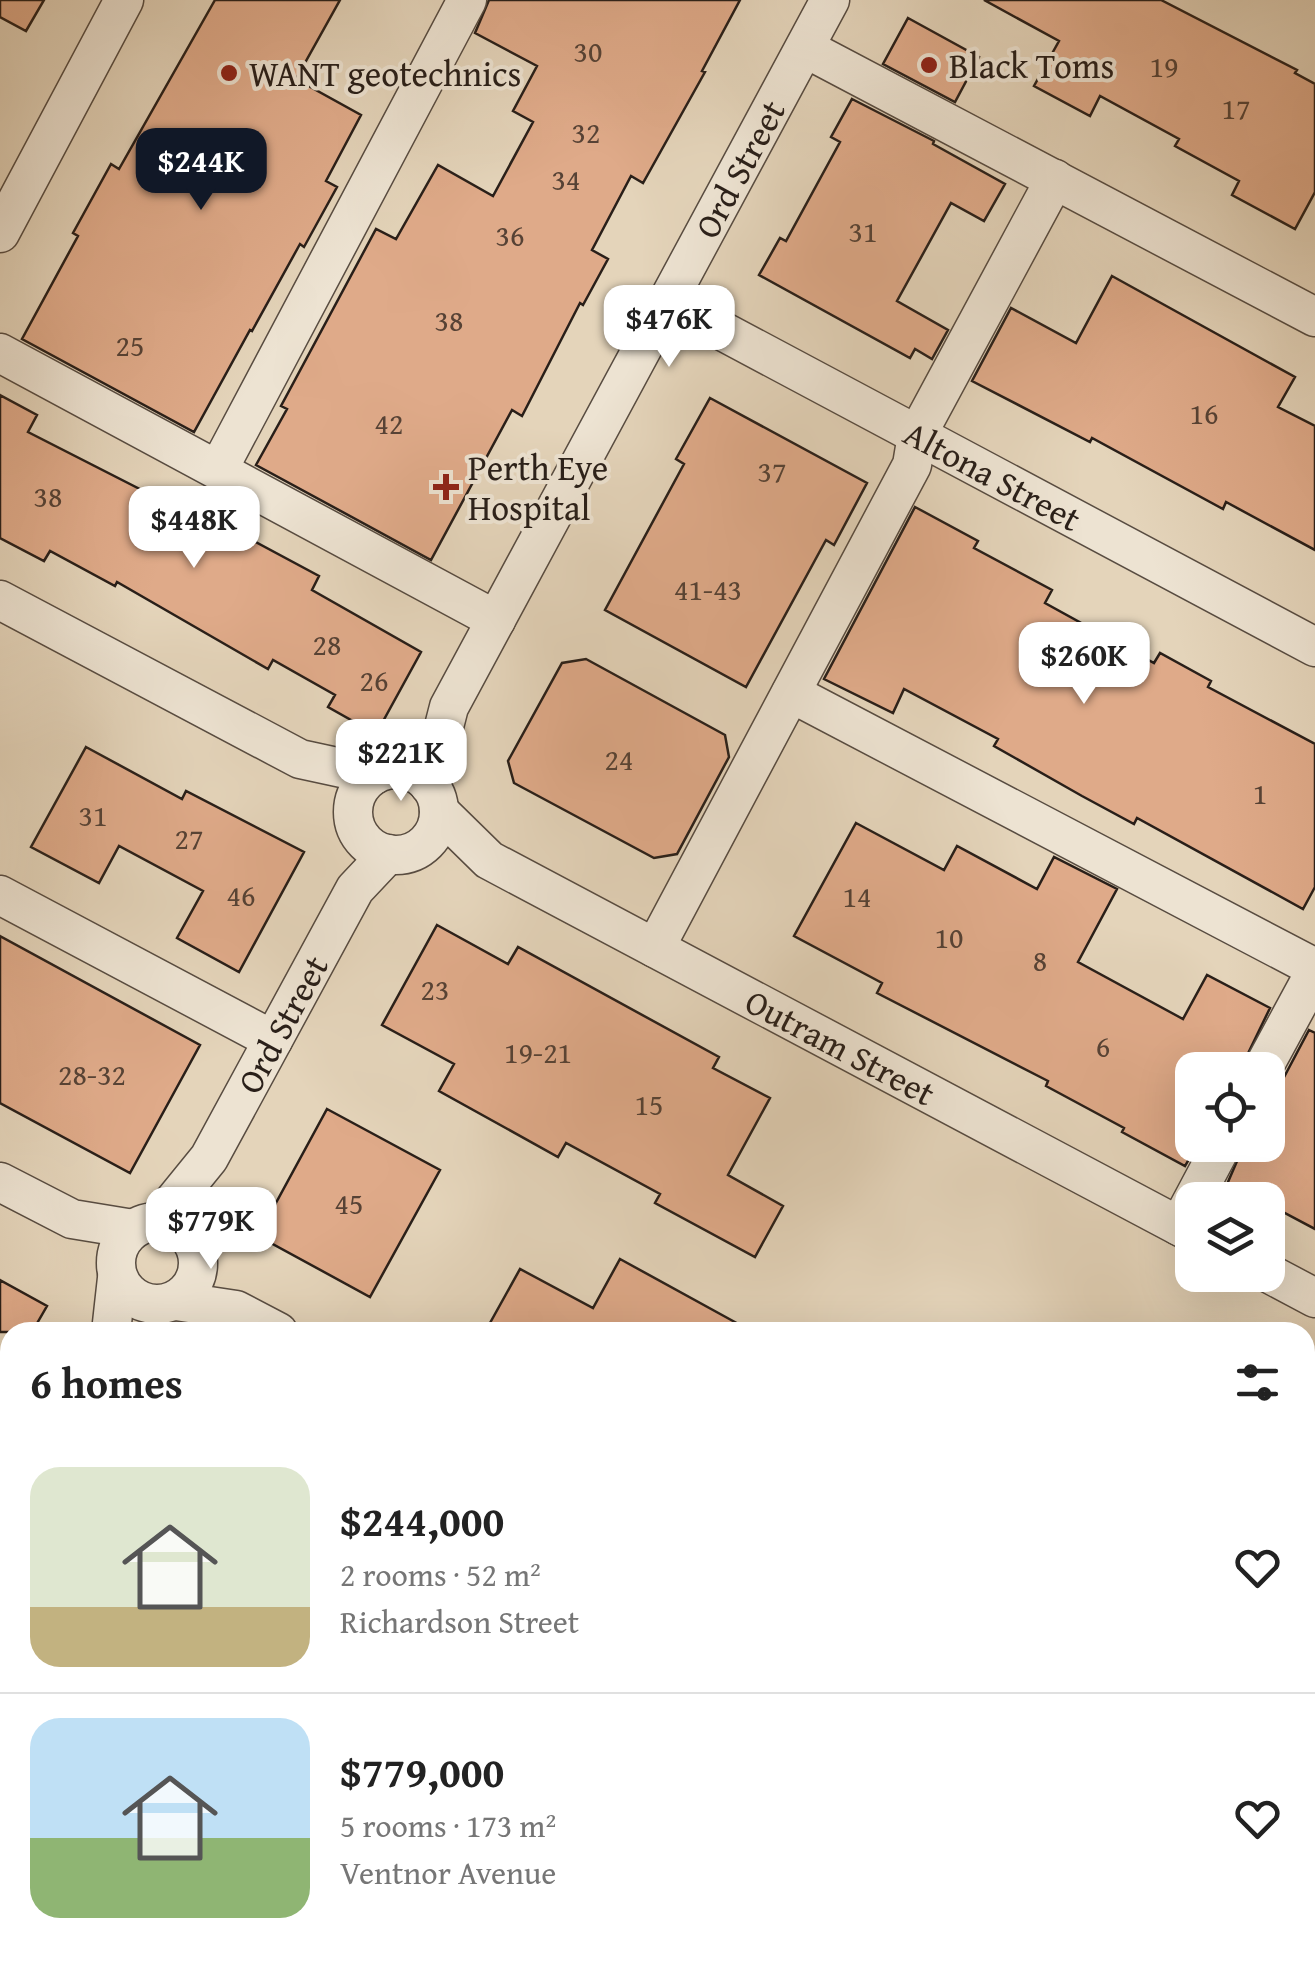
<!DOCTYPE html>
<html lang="en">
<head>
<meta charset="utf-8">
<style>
	:root { --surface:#fff; --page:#f2f2f2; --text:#222; --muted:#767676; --line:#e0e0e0; --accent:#111827 }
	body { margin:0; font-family:"Gentium Book Plus",serif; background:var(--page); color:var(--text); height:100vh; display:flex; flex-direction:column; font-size:38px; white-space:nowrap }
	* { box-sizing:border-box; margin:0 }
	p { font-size:32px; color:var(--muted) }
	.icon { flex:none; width:55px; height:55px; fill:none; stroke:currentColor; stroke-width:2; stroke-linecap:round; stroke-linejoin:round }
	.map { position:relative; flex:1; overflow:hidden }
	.side { position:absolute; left:0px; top:1322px; width:1315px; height:642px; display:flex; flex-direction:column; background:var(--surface); border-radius:30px 30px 0 0; box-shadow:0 10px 40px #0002 }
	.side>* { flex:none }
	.tools { position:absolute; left:1175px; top:1052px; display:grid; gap:20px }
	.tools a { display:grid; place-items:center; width:110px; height:110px; border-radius:20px; background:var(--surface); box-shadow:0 10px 40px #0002; font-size:50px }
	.price { position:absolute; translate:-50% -85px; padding:0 22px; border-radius:20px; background:#fff; color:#222; font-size:32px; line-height:65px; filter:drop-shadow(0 2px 5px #0008) }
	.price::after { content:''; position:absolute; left:50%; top:60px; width:30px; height:22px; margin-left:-15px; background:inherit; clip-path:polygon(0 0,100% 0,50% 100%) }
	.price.current { background:var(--accent); color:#fff }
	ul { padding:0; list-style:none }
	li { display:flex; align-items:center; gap:30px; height:250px; padding:0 30px }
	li+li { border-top:2px solid var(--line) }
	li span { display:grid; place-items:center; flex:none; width:280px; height:200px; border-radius:30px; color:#555 }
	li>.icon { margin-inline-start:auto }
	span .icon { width:120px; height:120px; fill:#fffc; stroke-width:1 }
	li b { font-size:42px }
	h2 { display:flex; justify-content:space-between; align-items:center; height:120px; padding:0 30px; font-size:42px }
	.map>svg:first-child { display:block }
	.building { fill:#dfaa89; stroke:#291f19; stroke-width:2.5 }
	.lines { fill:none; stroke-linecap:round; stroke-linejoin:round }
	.minor-casing { stroke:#584c41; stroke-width:41 }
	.major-casing { stroke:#291f19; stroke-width:54 }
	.minor { stroke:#ede3d2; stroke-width:38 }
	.major { stroke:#e2ba7d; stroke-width:50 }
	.poi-dot { fill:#8f2418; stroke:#ede3d2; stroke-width:4 }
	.labels { text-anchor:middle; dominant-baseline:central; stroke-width:8; stroke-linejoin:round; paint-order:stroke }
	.number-label { font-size:30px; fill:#564235 }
	.poi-label { font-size:35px; fill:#291f19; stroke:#ede3d2; text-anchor:start }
	.street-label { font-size:35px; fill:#291f19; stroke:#ede3d2 }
</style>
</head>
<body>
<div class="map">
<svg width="1315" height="1963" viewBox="0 0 1315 1963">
	<rect width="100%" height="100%" fill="#e4d4ba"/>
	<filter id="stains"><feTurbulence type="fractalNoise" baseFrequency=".002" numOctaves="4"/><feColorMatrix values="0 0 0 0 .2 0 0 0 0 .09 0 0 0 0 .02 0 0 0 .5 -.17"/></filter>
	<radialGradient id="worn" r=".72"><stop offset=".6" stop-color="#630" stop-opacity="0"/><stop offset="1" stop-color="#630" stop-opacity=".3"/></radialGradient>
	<path class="building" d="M0,0h44l-18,31 -26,-14z
		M215,0h125l-44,79 65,36 -35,66 11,6 -33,60 -4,-3 -48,87 -2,-1 -56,102 -172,-93 56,-103 -5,-3 38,-69 8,5z
		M489,0h251l-38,71 3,1 -62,111 -12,-7 -39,74 16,9 -25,46 -3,-2 -58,113 -10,-6 -81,150 -175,-95 31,-56 -6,-3 95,-177 20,10 42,-74 55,31 40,-74 -20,-11 24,-45 -62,-33z
		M984,0h177l136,70 -2,3 20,11v108l-20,37 -63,-34 7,-14 -64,-35 4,-7 -79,-43 -10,20 -56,-30 25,-45z
		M908,18l71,39 -24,45 -72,-38z
		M852,99l82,42 -1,3 72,40 -21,37 -33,-18 -54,98 51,29 -16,29 -17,-10 -5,9 -151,-83 21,-37 6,3 54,-99 -9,-5z
		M1112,276l183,101 -17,30 37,19v124l-89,-48 -3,7 -131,-71 -2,4 -118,-61 39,-73 65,35z
		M0,395l37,20 -9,17 153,78 4,-6 134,72 -7,14 109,62 -45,82 -48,-27 7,-12 -62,-35 -5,9 -151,-87 -2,4 -65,-35 -6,10 -44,-23z
		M710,398l157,85 -33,62 -8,-5 -80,147 -141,-77 79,-146 -8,-5z
		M915,507l63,34 -4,7 78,42 -7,13 109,60 6,-10 51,28 -3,6 107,57v143l-12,22 -166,-91 -3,6 -52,-28 -88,-50 4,-7 -94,-50 -11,24 -69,-34z
		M586,659l139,76 4,22 -52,97 -23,4 -140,-75 -6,-22 54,-98z
		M86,747l96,52 4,-8 118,61 -65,120 -62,-34 26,-47 -84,-45 -20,37 -68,-36z
		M856,823l88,47 13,-24 80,43 17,-32 63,32 -39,73 105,57 24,-44 63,33 -30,62h-48v75h5l-12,21 -63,-34 2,-4 -78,-42 2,-5 -171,-88 5,-10 -88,-47z
		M437,925l71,39 10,-17 201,110 -6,11 57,30 -42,77 55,31 -28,51 -100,-54 5,-9 -94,-51 -8,14 -119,-66 15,-27 -72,-39z
		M0,936l200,109 -70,128 -130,-70z
		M1309,1030l6,3v196l-47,-25v-4h-7l-33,-18 16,-37h24v-54l14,-10z
		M327,1109l113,61 -70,127 -112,-61z
		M620,1259l133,73h-268l35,-63 73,39z
		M0,1280l47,26 -15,26h-32z"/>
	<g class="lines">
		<defs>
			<g id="minor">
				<path d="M805,48l510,269"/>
				<path d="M0,233l124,-233"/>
				<path id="s1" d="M668,302l647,345"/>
				<path d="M0,353l496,267"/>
				<path d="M218,470l249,-470"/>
				<path d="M0,600l300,159 74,16"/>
				<path d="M791,693l524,275"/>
				<circle cx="396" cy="812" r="43"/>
				<path id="s2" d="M429,785l20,-78 381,-707"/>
				<path id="s3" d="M439,811l50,49 703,373"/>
				<path d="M0,895l273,145"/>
				<path d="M655,948l257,-483 5,-30 138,-256"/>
				<path d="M1262,1070l53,-98"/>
				<path d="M0,1182l72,37 61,10"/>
				<circle cx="157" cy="1263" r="41"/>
				<path id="s4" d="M157,1222l52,-64 146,-269 33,-35"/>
				<path d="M1179,1226l43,-81"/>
				<path d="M1268,1273l47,25"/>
				<path d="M176,1301l60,9 42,22"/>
				<path d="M111,1332l6,-54"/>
				<path d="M0,1551l10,-19"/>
				<path d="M0,1847l10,5"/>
				<path d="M206,1955l15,8"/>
				<path d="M126,1963l4,-8"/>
				<path d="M808,1963l4,-8"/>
			</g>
			<path id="major" d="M1305,1700l10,-19
				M1305,1853l10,-19
				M1166,1963l4,-8
				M1246,1963l5,-8"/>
		</defs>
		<use href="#minor" class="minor-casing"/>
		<use href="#major" class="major-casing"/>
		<use href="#minor" class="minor"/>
		<use href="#major" class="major"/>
	</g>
	<g class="poi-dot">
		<circle cx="929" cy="65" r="10"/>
		<circle cx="229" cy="73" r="10"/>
		<path d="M441 472h10v10h10v10h-10v10h-10v-10h-10v-10h10z"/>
	</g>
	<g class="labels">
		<g class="number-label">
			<text x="588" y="51">30</text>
			<text x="1164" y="66">19</text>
			<text x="1236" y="108">17</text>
			<text x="586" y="132">32</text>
			<text x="566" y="179">34</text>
			<text x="863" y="231">31</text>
			<text x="510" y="235">36</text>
			<text x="449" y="320">38</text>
			<text x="130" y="345">25</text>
			<text x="1204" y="413">16</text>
			<text x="389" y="423">42</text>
			<text x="772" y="471">37</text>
			<text x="48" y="496">38</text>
			<text x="708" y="589">41-43</text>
			<text x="327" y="644">28</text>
			<text x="374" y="680">26</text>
			<text x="619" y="759">24</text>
			<text x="1260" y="793">1</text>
			<text x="93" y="815">31</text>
			<text x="189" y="838">27</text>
			<text x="241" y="895">46</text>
			<text x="857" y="896">14</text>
			<text x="949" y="937">10</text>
			<text x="1040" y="960">8</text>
			<text x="435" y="989">23</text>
			<text x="1103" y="1046">6</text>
			<text x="538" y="1052">19-21</text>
			<text x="92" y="1074">28-32</text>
			<text x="649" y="1104">15</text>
			<text x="349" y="1203">45</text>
		</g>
		<g class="poi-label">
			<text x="949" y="65">Black Toms</text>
			<text x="249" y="73">WANT geotechnics</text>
			<text x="468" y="467">Perth Eye<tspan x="468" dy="40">Hospital</tspan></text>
		</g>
		<g class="street-label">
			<text stroke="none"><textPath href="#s2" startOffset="692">Ord Street</textPath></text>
			<text stroke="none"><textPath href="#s1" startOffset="368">Altona Street</textPath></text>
			<text stroke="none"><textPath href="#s4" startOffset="235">Ord Street</textPath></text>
			<text stroke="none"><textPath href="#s3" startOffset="468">Outram Street</textPath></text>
		</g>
	</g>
	<rect width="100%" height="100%" filter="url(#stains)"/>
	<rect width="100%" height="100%" fill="url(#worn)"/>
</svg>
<div class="tools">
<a><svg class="icon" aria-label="locate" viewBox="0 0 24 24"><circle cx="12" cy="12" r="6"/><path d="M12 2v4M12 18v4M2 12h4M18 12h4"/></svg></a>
<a><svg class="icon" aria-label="layers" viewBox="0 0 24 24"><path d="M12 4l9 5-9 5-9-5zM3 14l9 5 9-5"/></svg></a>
</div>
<b class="price current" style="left:201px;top:213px">$244K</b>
<b class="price" style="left:669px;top:370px">$476K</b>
<b class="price" style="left:194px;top:571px">$448K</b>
<b class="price" style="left:1084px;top:707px">$260K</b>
<b class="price" style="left:401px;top:804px">$221K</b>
<b class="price" style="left:211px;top:1272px">$779K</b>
<section class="side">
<h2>6 homes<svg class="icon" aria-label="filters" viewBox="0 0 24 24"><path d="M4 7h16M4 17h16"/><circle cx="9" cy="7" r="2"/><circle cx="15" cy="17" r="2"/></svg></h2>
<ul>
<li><span style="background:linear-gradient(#dfe7d0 70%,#c2b280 0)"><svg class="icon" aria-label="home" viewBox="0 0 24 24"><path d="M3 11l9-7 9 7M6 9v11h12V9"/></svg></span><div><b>$244,000</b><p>2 rooms · 52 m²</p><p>Richardson Street</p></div><svg class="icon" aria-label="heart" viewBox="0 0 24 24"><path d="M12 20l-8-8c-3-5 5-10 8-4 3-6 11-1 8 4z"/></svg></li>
<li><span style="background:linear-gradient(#bfe0f5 60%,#8fb573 0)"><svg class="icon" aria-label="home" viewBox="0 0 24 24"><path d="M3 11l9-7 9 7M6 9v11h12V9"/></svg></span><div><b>$779,000</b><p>5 rooms · 173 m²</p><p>Ventnor Avenue</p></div><svg class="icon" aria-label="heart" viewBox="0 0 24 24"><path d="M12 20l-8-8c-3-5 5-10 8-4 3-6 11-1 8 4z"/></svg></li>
</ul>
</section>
</div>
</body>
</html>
